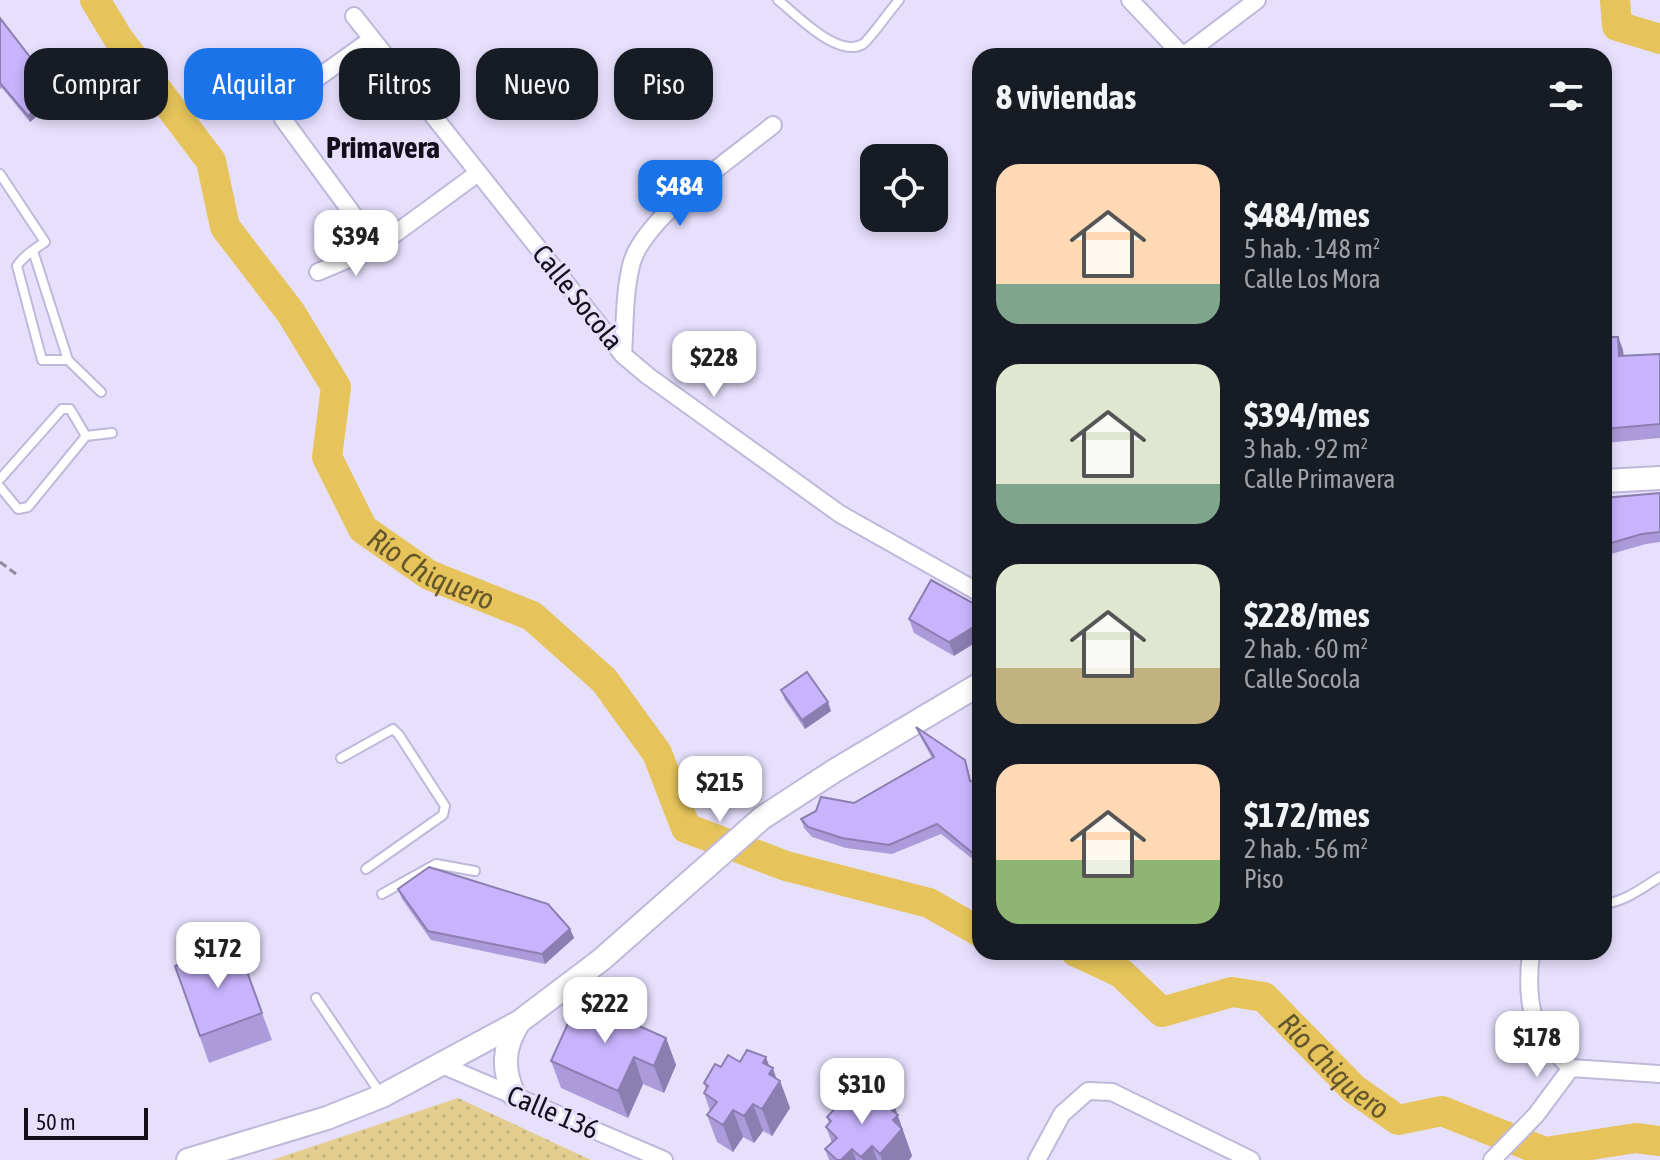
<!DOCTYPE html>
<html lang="es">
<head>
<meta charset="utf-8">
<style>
	:root { --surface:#171b24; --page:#242831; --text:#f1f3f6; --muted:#9ea1a6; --accent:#1a73e8 }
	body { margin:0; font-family:"Asap Condensed",sans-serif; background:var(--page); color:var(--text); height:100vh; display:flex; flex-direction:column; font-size:30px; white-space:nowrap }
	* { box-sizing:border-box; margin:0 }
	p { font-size:26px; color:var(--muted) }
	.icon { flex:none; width:44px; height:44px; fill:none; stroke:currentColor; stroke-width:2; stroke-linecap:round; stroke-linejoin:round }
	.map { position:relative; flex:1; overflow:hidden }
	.details { position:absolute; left:972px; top:48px; width:640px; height:912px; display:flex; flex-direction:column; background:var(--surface); border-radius:24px; box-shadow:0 4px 12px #0003 }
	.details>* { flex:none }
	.banner { position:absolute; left:24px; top:48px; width:760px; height:72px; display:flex; gap:16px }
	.fabs { position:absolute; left:860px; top:144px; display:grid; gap:16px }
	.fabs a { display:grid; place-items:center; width:88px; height:88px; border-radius:16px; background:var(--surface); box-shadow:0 4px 12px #0003; font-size:40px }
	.scale { position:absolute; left:24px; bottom:20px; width:124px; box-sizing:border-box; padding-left:8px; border:4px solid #120e1a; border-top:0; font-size:22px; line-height:28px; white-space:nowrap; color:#120e1a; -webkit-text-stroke:6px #e7e0fd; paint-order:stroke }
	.price { position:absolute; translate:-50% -68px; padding:0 18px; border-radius:16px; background:#fff; color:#222; font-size:26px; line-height:52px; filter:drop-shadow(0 2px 4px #0008) }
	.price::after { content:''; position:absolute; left:50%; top:48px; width:24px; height:18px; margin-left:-12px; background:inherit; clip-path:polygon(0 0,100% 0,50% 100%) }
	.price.selected { background:var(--accent); color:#fff }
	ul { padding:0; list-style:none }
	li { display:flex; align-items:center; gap:24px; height:200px; padding:0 24px }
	li span { display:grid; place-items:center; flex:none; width:224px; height:160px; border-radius:24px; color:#555 }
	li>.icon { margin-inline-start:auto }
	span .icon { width:96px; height:96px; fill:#fffc; stroke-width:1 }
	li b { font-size:34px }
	h2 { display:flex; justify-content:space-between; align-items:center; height:96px; padding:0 24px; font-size:34px }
	.chip { padding:0 28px; border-radius:24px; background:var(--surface); box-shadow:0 4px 12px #0003; font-size:28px; line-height:72px }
	.chip.selected { background:var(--accent); color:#fff }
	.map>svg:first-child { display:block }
	.grass { fill:url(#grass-dots) }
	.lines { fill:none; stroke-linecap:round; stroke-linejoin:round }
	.stream { stroke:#a68d48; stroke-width:5 }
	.river { stroke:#e6c45b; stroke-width:30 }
	.lane-casing { stroke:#c0b8db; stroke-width:12 }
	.street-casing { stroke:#c0b8db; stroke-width:20 }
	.secondary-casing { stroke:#c0b8db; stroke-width:26 }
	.path { stroke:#938da3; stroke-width:3; stroke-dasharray:8 4; stroke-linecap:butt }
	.lane { stroke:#fff; stroke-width:8 }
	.street { stroke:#fff; stroke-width:16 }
	.secondary { stroke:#fff; stroke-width:22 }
	.wall { fill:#ab9bda }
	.shaded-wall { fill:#8b7eb1 }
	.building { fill:#c7b4fd; stroke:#8b7eb1; stroke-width:2 }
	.labels { text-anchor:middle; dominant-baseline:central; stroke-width:6; stroke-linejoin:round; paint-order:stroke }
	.street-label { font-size:28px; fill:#120e1a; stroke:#e7e0fd }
	.neighbourhood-label { font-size:30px; font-weight:bold; fill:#120e1a; stroke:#e7e0fd }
	.water-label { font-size:30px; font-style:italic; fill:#65572b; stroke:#e7e0fd }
</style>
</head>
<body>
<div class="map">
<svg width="1660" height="1160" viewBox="0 0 1660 1160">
	<defs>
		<pattern id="grass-dots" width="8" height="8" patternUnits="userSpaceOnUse" patternTransform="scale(2)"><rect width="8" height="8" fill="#e3ce8f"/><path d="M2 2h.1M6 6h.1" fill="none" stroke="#c2b07b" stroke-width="1.8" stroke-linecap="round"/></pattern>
	</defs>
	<rect width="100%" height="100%" fill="#e7e0fd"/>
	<path class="grass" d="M458,1098l133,62h-319z"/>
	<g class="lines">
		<path class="stream" d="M1529,1160l3,-13"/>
		<g class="river">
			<path id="s1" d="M95,0l23,38 93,123 14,66 66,86 45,74 -9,70 36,72 66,46 103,41 72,64 53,73 29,75 100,38 143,37 51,29"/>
			<path d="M1615,0l2,26 43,13"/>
			<path id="s2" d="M1076,952l45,21 41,39 70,-20 32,5 90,92 44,31 44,-9 103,41 91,-14 24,3"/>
		</g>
		<defs>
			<path id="lane" d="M778,0c19,15 60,59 85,44 7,-5 28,-35 36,-44
				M0,174l45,68c-10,7 -22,14 -28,24l25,94h26l-35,-109
				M68,360l33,32
				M0,479l62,-70h8l16,27
				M0,487l18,22 10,-2 58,-71 26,-3
				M341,758l52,-29 6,6 46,71 -2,9 -77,54
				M382,894l54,-30 39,7
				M1604,904c22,-3 38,-16 56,-27
				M316,998l66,98"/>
			<path id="street" d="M1130,0l53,56
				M354,16l269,339 25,21 192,138 140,79
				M372,39l-84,60 -7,9 2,11 94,128 101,-74
				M1183,56l74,-56
				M255,106l26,2
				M318,272l59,-25
				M623,355c2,-31 1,-64 9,-93 14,-46 103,-106 141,-137
				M1531,952c-6,52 0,81 40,116
				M442,1065l222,95
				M1571,1068l89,6
				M1037,1160l25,-46 26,-23 24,1 139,68
				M1492,1160l44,-45 35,-47"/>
			<path id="secondary" d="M1604,481l56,-3
				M514,1095c-12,-26 -11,-48 5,-73
				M188,1160l139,-42 55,-22 137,-74 82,-62 161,-142 72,-47 146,-87"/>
		</defs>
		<use href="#lane" class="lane-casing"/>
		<use href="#street" class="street-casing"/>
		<use href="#secondary" class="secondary-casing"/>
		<path class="path" d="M0,562l16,12"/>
		<use href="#lane" class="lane"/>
		<use href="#street" class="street"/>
		<use href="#secondary" class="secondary"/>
	</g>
	<path class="wall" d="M0,18l57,74 2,6 -29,24 -28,-34 -2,1z
		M1604,337h14l5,13 1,6 36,-2v84l-56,5z
		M1660,493v49l-14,2 -42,12v-58z
		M931,580l23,76 -40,-23 -5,-14z
		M781,690l50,21 -26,18 -20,-29z
		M916,727l49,33 6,21 9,6v78l-39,-31 -49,20 -46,-6 -34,-11 -8,-9 -3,-9 53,-16 78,-45 -12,-22z
		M398,889l172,40 4,9 -29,26 -114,-24 -29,-41z
		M237,944l35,96 -63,23 -34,-97z
		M666,1038l10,27 -12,28 -21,-9 -15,34 -67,-30 -10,-27z
		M740,1062l29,4 8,14 3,1 10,27 -18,28 -9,-5 -9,12 -11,-6 -10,15 -16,-10 -10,-27 3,-4 -6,-18 2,-4 -2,-6 17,-16z
		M893,1102l19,54 -3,4h-80l-4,-11 7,-6 -6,-16 3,-4 -2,-6 21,-13z"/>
	<path class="shaded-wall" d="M57,92l2,6 -29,24 -2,-6z
		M1618,337l5,13 1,20 -5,-14z
		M980,623v17l-26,16 -5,-14z
		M828,702l3,9 -26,18 -3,-9z
		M570,929l4,9 -29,26 -3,-10z
		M666,1038l10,27 -12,28 -10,-27z
		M634,1057l9,27 -15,34 -10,-27z
		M766,1057l5,14 2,-3 5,16 2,-3 10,27 -18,28 -10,-27 1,-46z
		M893,1102l19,54 -3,4h-27l-2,-6 9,-46z
		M753,1104l10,27 -9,12 -10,-27z
		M733,1110l10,27 -10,15 -10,-27z
		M872,1146l5,14h-14l-2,-3z
		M852,1149l4,11h-15z"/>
	<path class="building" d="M0,18l57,74 -29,24 -28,-33z
		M1604,337h14l1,19 41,-2v70l-56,5z
		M1660,493v39l-18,2 -38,11v-47z
		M931,580l49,27v16l-31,19 -40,-23z
		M807,672l21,30 -26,18 -21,-30z
		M916,727l49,33 5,21 8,1 2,5v72l-43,-35 -48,21 -47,-7 -34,-11 -7,-8 15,-8 5,-14 33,6 80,-46z
		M429,867l119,37 22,25 -28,25 -114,-23 -30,-42z
		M237,944l25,69 -62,23 -25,-70z
		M579,999l87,39 -12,28 -20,-9 -16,34 -67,-30z
		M747,1050l19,7 -3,6 10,5 -4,6 11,7 -18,28 -9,-5 -9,12 -11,-6 -10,15 -16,-10 10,-13 -13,-9 4,-7 -4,-3 11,-19 6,3 7,-12 12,7z
		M876,1092l17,10 -4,6 9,7 -5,5 9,9 -22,25 -8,-8 -11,11 -9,-8 -11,11h-4l-12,-11 12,-11 -11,-11 5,-6 -4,-4 15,-16 6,3 8,-10 11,9z"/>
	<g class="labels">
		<g class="street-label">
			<text transform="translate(578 297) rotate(51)">Calle Socola</text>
			<text transform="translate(553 1112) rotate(23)">Calle 136</text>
		</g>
		<g class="neighbourhood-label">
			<text x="383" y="147">Primavera</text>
		</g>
		<g class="water-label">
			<text stroke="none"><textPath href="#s1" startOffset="692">Río Chiquero</textPath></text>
			<text stroke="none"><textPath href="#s2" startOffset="310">Río Chiquero</textPath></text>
		</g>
	</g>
</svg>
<div class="fabs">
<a><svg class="icon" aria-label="locate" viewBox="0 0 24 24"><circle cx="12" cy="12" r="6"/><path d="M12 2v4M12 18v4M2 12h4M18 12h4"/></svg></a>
</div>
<div class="scale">50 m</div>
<b class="price selected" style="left:680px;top:228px">$484</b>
<b class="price" style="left:356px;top:278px">$394</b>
<b class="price" style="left:714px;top:399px">$228</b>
<b class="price" style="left:720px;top:824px">$215</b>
<b class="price" style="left:218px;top:990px">$172</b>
<b class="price" style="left:605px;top:1045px">$222</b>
<b class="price" style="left:1537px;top:1079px">$178</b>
<b class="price" style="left:862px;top:1126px">$310</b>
<div class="banner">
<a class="chip">Comprar</a>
<a class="chip selected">Alquilar</a>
<a class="chip">Filtros</a>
<a class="chip">Nuevo</a>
<a class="chip">Piso</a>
</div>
<section class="details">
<h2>8 viviendas<svg class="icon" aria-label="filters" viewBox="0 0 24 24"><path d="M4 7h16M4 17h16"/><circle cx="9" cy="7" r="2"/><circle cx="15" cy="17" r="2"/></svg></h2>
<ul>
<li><span style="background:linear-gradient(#ffd9b3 75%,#7fa58c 0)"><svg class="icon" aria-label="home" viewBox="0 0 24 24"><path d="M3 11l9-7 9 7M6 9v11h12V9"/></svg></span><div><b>$484/mes</b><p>5 hab. · 148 m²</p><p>Calle Los Mora</p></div></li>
<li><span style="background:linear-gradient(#dfe7d0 75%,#7fa58c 0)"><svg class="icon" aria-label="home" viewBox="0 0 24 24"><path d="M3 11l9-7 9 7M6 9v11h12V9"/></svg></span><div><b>$394/mes</b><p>3 hab. · 92 m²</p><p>Calle Primavera</p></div></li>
<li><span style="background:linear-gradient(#dfe7d0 65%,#c2b280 0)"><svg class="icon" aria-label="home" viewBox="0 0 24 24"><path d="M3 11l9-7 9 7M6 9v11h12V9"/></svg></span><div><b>$228/mes</b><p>2 hab. · 60 m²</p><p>Calle Socola</p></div></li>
<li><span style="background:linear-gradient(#ffd9b3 60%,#8fb573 0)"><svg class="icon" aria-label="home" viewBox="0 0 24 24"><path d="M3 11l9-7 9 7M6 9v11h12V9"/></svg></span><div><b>$172/mes</b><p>2 hab. · 56 m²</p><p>Piso</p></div></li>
</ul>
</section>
</div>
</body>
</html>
